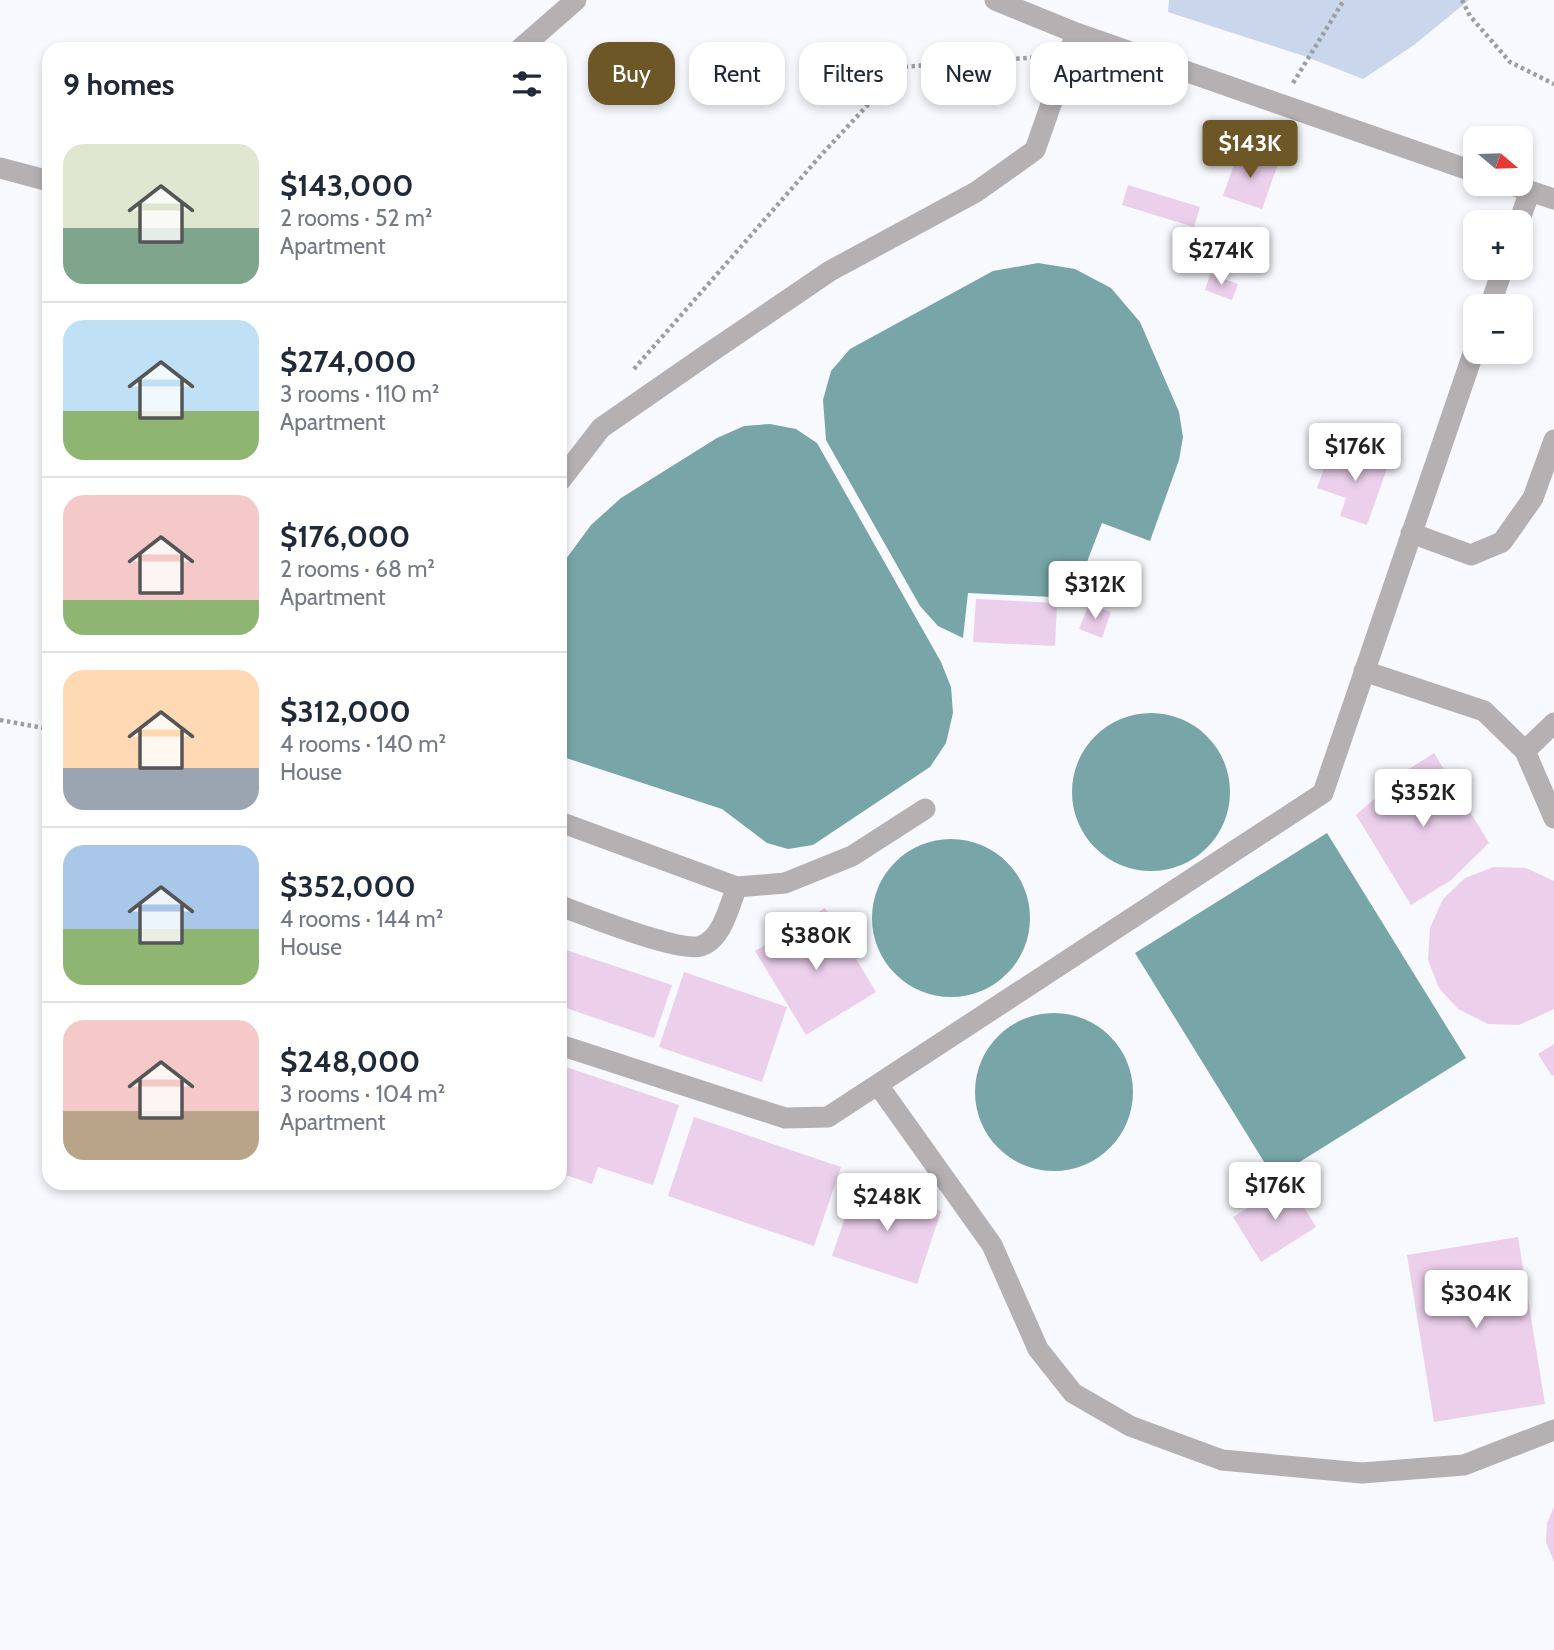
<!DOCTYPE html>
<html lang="en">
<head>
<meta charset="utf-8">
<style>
	:root { --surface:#fff; --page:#f2f2f3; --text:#1f2937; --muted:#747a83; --line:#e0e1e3; --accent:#6d5726 }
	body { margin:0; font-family:Cabin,sans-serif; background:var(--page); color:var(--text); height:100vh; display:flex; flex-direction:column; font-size:26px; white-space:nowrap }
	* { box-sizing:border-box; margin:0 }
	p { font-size:23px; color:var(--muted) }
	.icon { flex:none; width:38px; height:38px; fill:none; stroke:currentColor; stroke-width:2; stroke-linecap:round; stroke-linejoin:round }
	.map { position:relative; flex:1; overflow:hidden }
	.panel { position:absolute; left:42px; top:42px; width:525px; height:1148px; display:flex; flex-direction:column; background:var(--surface); border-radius:21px; box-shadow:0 4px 10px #0003 }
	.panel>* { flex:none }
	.top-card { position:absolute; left:588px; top:42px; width:665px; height:63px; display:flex; gap:14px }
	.needle { width:46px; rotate:109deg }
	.tools { position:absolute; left:1463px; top:126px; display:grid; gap:14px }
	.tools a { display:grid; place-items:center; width:70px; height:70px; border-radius:14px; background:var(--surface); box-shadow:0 4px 10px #0003; font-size:35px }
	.price { position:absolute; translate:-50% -60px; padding:0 16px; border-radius:7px; background:#fff; color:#222; font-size:23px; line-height:46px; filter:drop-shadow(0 2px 4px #0008) }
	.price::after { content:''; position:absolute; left:50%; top:42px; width:21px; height:16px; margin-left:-10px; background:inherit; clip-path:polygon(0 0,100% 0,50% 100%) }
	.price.current { background:var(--accent); color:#fff }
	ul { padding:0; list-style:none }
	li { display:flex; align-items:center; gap:21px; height:175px; padding:0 21px }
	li+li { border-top:2px solid var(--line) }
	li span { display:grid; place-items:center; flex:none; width:196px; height:140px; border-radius:21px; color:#555 }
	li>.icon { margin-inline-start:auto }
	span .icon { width:84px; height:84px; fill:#fffc; stroke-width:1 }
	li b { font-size:30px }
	h2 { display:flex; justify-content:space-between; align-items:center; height:84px; padding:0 21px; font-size:30px }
	.pill { padding:0 24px; border-radius:21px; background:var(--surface); box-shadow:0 4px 10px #0003; font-size:24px; line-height:63px }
	.pill.current { background:var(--accent); color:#fff }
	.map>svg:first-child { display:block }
	.green { fill:#c9d6ec }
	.water { fill:#78a5a7 }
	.building { fill:#ebcfeb }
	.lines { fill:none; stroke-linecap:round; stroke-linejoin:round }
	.path { stroke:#9d9fa3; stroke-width:4.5; stroke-dasharray:3.5 3.5; stroke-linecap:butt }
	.minor { stroke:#b5b1b2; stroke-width:21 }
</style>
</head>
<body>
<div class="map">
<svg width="1554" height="1650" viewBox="0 0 1554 1650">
	<rect width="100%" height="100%" fill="#f7f9fe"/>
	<path class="green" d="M1169,0h300l-55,45 -51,34 -56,-22 -139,-45z"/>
	<path class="water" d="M1038,263l37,6 36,19 29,34 39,90 4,25 -4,23 -29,81 -48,-18 -29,75 -105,-5 -5,45 -25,-12 -18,-20 -94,-166 -3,-40 8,-29 19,-22 143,-78z
		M770,424l26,5 21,14 124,219 10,25 2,26 -7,30 -16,24 -117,78 -25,4 -21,-6 -45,-34 -162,-53v-187l3,-6 28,-38 30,-27 96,-60 27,-12z
		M1072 792a79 79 0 1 1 158 0a79 79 0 1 1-158 0Z
		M1327,833l139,225 -192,120 -139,-225z
		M872 918a79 79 0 1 1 158 0a79 79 0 1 1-158 0Z
		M975 1092a79 79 0 1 1 158 0a79 79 0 1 1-158 0Z"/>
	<path class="building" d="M1239,150l39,14 -16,45 -39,-13z
		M1128,185l72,22 -6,20 -72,-22z
		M1210,274l28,10 -6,16 -27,-10z
		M1363,450l27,10 -23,65 -27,-9 6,-18 -29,-10 13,-36 29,10z
		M976,599l81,4 -2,43 -82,-4z
		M1089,604l22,8 -9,26 -23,-9z
		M1434,753l55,90 -38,37 -40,25 -55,-90 50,-44z
		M1494,867l32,1 28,13v128l-35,16 -31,-1 -30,-15 -19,-21 -11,-28 2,-32 13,-29 22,-21z
		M825,908l51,84 -70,43 -51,-84z
		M560,948l112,37 -18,53 -94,-32z
		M684,972l103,35 -25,75 -103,-35z
		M1554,1044v31l-2,1 -14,-22z
		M560,1065l119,40 -26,80 -55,-18 -6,17 -32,-11z
		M694,1117l147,50 -27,79 -146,-50z
		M857,1182l84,29 -24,73 -85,-28z
		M1289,1183l27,44 -55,35 -28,-45z
		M1518,1237l27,167 -111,18 -27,-167z
		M1554,1507v55l-8,-20 1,-19z"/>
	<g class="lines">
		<path class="path" d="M1462,0l8,16 40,46 44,22
			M1293,83l51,-83
			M634,369l188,-215 81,-87 136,-10
			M0,720l49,9"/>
		<path class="minor" d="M995,0l81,33 399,139
			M520,49l56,-49
			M0,168l49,13
			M1509,184l45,15
			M1519,222l11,-31
			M1490,306l13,-38
			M560,481l41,-53 101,-70 128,-87 146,-79 59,-42 41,-117
			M1411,533l60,22 31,-13 31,-44 21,-58
			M1364,671l120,40 41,40 29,67
			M1525,751l29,-28
			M560,822l177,65 48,-4 67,-27 73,-47
			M560,906c26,9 119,47 141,40 22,-7 28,-41 36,-59
			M560,1045l225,73 43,-1 495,-324 152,-445
			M878,1085l114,160 46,104 35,44 57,33 92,34 140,13 102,-8 90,-35"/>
	</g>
</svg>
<div class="tools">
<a><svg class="needle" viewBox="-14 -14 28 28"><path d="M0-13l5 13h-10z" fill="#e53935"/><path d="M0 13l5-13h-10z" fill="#747a83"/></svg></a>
<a>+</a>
<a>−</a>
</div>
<b class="price current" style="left:1250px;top:180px">$143K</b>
<b class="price" style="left:1221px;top:287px">$274K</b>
<b class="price" style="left:1355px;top:483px">$176K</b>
<b class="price" style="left:1095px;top:621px">$312K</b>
<b class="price" style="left:1423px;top:829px">$352K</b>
<b class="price" style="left:816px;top:972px">$380K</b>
<b class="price" style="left:1275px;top:1222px">$176K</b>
<b class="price" style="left:887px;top:1233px">$248K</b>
<b class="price" style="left:1476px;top:1330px">$304K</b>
<div class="top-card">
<a class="pill current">Buy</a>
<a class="pill">Rent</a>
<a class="pill">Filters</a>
<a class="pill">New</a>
<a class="pill">Apartment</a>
</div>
<section class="panel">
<h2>9 homes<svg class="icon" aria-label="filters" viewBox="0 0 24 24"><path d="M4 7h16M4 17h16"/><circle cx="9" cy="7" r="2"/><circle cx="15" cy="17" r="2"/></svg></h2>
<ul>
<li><span style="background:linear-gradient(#dfe7d0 60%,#7fa58c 0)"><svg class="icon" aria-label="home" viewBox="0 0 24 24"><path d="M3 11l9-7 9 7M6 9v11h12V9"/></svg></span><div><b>$143,000</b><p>2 rooms · 52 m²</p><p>Apartment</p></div></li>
<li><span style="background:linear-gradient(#bfe0f5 65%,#8fb573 0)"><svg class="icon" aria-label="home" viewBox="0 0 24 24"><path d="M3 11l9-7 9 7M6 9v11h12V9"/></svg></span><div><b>$274,000</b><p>3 rooms · 110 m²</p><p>Apartment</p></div></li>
<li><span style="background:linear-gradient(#f6c9c9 75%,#8fb573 0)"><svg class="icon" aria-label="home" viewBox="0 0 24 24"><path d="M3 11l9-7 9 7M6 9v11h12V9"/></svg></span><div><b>$176,000</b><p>2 rooms · 68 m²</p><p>Apartment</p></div></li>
<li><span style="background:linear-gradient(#ffd9b3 70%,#9aa5b1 0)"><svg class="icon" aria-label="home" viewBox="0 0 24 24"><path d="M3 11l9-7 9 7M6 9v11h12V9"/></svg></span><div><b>$312,000</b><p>4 rooms · 140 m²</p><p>House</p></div></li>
<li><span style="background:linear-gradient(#a9c7e8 60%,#8fb573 0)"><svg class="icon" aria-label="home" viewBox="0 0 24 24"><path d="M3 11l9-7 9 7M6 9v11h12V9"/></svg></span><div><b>$352,000</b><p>4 rooms · 144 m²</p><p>House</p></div></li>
<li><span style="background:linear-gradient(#f6c9c9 65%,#b9a48a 0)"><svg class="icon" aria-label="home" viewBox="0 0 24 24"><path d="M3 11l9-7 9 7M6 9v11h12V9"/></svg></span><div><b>$248,000</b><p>3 rooms · 104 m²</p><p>Apartment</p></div></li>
</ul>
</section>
</div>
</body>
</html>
